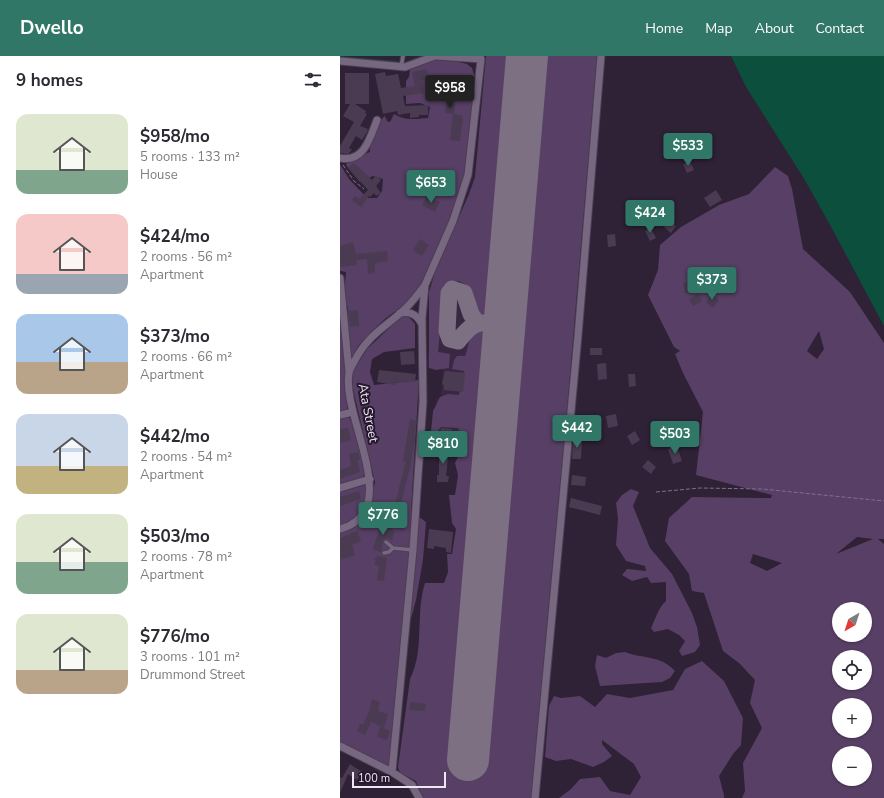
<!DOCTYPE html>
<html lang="en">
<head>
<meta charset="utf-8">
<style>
	:root { --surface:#fff; --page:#f7f7f7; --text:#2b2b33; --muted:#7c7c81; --accent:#307767 }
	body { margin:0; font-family:"Nunito Sans",sans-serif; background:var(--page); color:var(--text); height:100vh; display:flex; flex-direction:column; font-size:15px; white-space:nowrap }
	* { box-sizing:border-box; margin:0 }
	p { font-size:13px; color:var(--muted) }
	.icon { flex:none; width:22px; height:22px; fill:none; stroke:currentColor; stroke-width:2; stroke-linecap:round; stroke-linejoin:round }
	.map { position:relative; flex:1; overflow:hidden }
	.side { display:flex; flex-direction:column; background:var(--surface); width:340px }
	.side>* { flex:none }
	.needle { width:26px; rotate:219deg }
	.controls { position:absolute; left:492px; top:546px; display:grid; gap:8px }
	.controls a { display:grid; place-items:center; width:40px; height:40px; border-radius:50%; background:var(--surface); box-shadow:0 1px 3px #0004; font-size:20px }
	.scale { position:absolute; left:12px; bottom:10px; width:94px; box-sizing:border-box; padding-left:4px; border:2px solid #efe6f4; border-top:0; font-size:11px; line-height:14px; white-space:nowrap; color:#efe6f4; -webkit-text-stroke:3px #25172c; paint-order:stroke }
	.price { position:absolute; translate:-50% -34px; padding:0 9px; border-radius:4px; background:var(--accent); color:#fff; font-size:13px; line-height:26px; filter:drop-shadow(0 1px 2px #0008) }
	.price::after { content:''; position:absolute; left:50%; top:24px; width:12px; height:9px; margin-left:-6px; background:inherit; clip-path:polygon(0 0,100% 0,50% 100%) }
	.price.active { background:#222; color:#fff }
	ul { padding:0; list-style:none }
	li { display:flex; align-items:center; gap:12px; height:100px; padding:0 16px }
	li span { display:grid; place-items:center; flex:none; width:112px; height:80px; border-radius:12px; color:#555 }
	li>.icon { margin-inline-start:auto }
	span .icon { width:48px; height:48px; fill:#fffc; stroke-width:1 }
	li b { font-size:17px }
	h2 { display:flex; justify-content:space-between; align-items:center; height:48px; padding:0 16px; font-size:17px }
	header { display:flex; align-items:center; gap:24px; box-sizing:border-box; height:56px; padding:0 20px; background:var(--accent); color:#fff }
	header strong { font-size:19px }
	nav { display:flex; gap:22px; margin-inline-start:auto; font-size:14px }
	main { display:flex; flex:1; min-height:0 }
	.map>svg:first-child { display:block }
	.built { fill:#3a2843 }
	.green { fill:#583f65; fill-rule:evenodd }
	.water { fill:#0b4f3c }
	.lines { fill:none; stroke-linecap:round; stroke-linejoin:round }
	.stream { stroke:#0b4f3c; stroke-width:2 }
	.taxiway { stroke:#7c7082; stroke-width:17 }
	.runway { stroke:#7c7082; stroke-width:42 }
	.building { fill:#4a3b52 }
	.service-casing { stroke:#4b3f51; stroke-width:5.5 }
	.minor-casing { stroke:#4b3f51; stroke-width:9 }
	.path { stroke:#7e7284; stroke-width:1; stroke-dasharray:4 2; stroke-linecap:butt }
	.service { stroke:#776780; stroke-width:3.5 }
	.minor { stroke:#776780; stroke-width:7 }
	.labels { text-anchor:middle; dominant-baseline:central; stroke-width:4; stroke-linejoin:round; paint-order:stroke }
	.street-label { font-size:13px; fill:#efe6f4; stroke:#25172c }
</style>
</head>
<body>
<header>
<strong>Dwello</strong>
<nav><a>Home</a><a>Map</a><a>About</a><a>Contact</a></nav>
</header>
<main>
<section class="side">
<h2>9 homes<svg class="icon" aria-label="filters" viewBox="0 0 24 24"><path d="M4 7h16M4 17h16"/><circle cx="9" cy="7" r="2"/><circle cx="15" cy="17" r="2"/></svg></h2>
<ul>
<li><span style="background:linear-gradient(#dfe7d0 70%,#7fa58c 0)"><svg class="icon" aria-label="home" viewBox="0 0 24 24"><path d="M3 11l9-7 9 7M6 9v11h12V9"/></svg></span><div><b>$958/mo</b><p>5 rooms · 133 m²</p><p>House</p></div></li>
<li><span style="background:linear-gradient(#f6c9c9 75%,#9aa5b1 0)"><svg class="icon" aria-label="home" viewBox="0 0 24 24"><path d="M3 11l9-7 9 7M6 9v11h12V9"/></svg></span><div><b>$424/mo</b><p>2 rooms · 56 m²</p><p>Apartment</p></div></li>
<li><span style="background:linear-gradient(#a9c7e8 60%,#b9a48a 0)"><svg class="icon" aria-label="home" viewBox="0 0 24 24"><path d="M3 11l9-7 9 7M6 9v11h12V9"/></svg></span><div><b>$373/mo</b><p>2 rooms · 66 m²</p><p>Apartment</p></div></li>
<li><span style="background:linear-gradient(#c9d6e8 65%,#c2b280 0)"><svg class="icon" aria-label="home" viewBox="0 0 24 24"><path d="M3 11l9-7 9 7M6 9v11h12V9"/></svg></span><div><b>$442/mo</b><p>2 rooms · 54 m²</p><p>Apartment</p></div></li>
<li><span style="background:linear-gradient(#dfe7d0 60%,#7fa58c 0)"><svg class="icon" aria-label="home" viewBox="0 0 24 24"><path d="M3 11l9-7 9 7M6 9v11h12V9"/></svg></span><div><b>$503/mo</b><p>2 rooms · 78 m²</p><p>Apartment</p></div></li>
<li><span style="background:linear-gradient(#dfe7d0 70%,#b9a48a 0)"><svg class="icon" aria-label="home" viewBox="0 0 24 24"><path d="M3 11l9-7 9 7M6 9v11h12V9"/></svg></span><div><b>$776/mo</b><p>3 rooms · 101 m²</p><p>Drummond Street</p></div></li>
</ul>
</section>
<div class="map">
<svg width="544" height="742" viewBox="0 0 544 742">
	<rect width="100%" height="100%" fill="#2f2136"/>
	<path class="built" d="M150,0h66l-63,722 -55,20 27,-357 -31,-3 3,-39h4l2,-30 -16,-2 9,-87 41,-90z"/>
	<path class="green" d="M146,0h34l-10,149 -10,95c-4,13 -8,17 -23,13l-7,-22 -4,-6 -7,-4 -12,1 -5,6 1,14 -5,50 12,2 -1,14 -13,2 -7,-2v-76l6,-20 34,-78 6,-17z
		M196,0h61l-29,342 -37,400h-108l-7,-17 -16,-8 -2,-6 12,-88c15,-30 5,-65 15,-96h19l4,-11 -1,-18h5l4,-25 -4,-6 -3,-28h6l3,-20 -3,-12c6,-10 8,-24 3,-35l-17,-1 -5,6 -5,-1 2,-21 7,-14 8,-3 11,1 5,-24 -12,-2 2,-9 3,-4h8c5,-11 3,-29 20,-29 7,1 9,6 12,13l-33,370 -2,12 -7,14 -2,27 29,3 3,-30 -6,-13 2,-36 34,-396 2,-34z
		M98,3l13,1 16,4 5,4 2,7 1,18 -8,78 -18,50 -31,69 -10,12 -22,16 -16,15 -12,13 -7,15 -4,-36 1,-17 -4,-12 2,-24 -6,-1v-107l9,15 18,19h10l5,-7 1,-12 -10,-3 -13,6 -14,-17 2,-4 22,-9c-2,-12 5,-28 15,-36l2,5 3,1 4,-8c11,7 21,5 34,4l2,-11 -10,-4 -14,1v-23l3,-4 1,-8 18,-8z
		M435,111l13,9 4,13 11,60 47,43 34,51v196h-6l6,5v254h-142l3,-7 -2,-28 19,-35 -12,-25 5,-23 -16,-17 -16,-12 -19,-58 -12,-2 -3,-17 -24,-33 4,-23 23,-21 79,1 1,-3 -76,-20 7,-63 -20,-39 -8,-19 5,-3 -6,-4 -26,-52 10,-25 2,-25 21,-18 38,-22 30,-11zM479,275l5,18 -7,10 -10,-8zM517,481l16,2 -37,15zM413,498l29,9 -15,8 -17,-8zM499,553h26v26h-26zM499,601h26v26h-26zM499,649h26v26h-26zM499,697h26v26h-26z
		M0,247l8,101 -1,5 -7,3z
		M68,260l7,8v24l-31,4 -12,7 -2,13 4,13 45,-5 -8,131 15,11 -3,38 -7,40 -16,61 -11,105 -2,2 -47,-26v-210l14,-4 15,-15 6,-31 -22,-93 -1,-16 15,-24 34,-32z
		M3,361l7,1 6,13 10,41 -4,6 -22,7v-67z
		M25,429l2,3c-3,23 -7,28 -27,38v-34z
		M291,433l8,3 -6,14 17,42 22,26 20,39 5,14 3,18 -5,7 -13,4 -3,-5 6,-10 -6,-6 -11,-6 -14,3 -3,-4c5,-10 7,-20 15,-27v-19l-15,1 -4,-6 -15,4 -10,-6 5,-6 19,2 -1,-5 -19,-5 -10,-16 2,-27 -2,-15 6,-8z
		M285,596c18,7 36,3 50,19l-5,7 -8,4 -62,4 -5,-20 2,-11 9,3 10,-5z
		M362,605l22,20 19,37 -2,27 -8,9 -14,22 5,19v3h-165l12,-9 9,-10 20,-2 10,14 20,4 11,-18 -7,-13 -32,-24v4l10,12 -8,6 -11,5 -22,-8 -15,2 -11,-4 4,-51 5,-10 7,2 19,-2 15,11 12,-13 23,4 43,-8 12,-21z"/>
	<path class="water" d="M391,0h153v270l-55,-103 -26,-46 -57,-90z"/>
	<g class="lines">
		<path class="stream" d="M0,1l57,5
			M65,7l19,-7"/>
		<path class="taxiway" d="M137,267l-6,-9 -7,-21 -12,-4 -3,4 -2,38 3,8 8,2c17,-22 20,-18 46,-19"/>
		<path class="runway" d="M128,704l59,-704"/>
	</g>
	<path class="building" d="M87,13l1,9 -6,2 2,13 -21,3 2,10 23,-1v10h-9v2l-9,1v-5l-12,2 -1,-4 -14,3 -8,-40 10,-2 1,4 12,-2 3,14 14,-2 -3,-14z
		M5,17h24v31h-14l11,7 -1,2 2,1 -7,12 8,3 -1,3 -5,8 -6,-4 -7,12 3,2 -4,4 -8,-1v-7l14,-24 -11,-6 7,-12h-5z
		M96,32l10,2 -1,3 11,1 -1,6 -21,-4z
		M106,48h9l-1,10 -9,-1z
		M113,58l9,1 -1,3h2l-3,23 -10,-1z
		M350,105l4,9 -7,3 -4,-9z
		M14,107l18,17 4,-5 5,5 -5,6 5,7 -5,3 -2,-3 -4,4 -1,-1 -8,11 -9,-7 3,-4 4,3 9,-9 -20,-22z
		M86,115l8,2 -3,12 -8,-3z
		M376,134l6,10 -12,7 -6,-9z
		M87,139l13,7 -5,10 -13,-7z
		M329,165l7,5 -5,7 -7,-6z
		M311,172l5,10 -6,3 -5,-10z
		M275,178l1,12 -8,1 -1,-12z
		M80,183l9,6 -7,11 -9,-6z
		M13,186l3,12 31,-3 1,10 -13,2v10l-7,1 -1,-15 -11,1 1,5 -17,2v-21z
		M352,226l2,9 -9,2 -2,-10z
		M358,238l4,7 -9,5 -4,-6z
		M372,238l7,6 -6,8 -7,-6z
		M18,254l1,16 -9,1 -2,-16z
		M250,292h12v7h-12z
		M74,295l1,13 -14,1 -1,-13z
		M266,307l1,16 -9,1 -1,-16z
		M39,314l37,4 -1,8 -10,-1v2l-10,-1 -1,3 -17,-3z
		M105,315l20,2 -2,19 -19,-2v-5l-2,-1z
		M288,318h7l1,12 -7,1z
		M29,348l3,17 -9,2 -3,-17z
		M276,358l2,12 -10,2 -2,-12z
		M240,362h7l1,13h-8z
		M70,363l7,2 -3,16h1l-5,31 -13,50 -5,-2 14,-55h-3z
		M329,366l3,10 -8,3 -4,-10z
		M8,372l3,12 -11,3v-14z
		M101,372l11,1 -1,10 -11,-1z
		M295,375l5,9 -8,5 -5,-9z
		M233,383l9,1 -1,19h-9z
		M337,390l5,15 -9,3 -5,-15z
		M99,392l10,1 -3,27h3l-1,6h-11v-7h2z
		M18,396l2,8h-3l3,12 -20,7v-9l11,-4 -2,-12z
		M308,404l8,7 -5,7 -9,-7z
		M232,419l14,2 -1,9 -14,-1z
		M19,435l2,8 -21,7v-9z
		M231,442l31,8 -2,9 -31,-8z
		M41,467l13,4 -2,4h3l-3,9 -6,-2 -3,2 -2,12 -8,-3z
		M89,473l24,3 -2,21 -5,-1v-4l-12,-2v3l-7,-1z
		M17,475l4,10 -9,4 3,10 -15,5v-22z
		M38,500l9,2 -3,23 -7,-1 2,-14 -5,-2 2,-3 -2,-2z
		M32,643l8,3 -2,9 10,3 -4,14 -13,-6 -6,13 -8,-4 3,-7 3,1 7,-16z
		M70,646l16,2 -1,7 -16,-1z
		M40,671l10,4 -3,9 -10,-3z
		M10,708l12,8 -5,8 -9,-6 -8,19v-16l2,1z"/>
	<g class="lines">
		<defs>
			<path id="service" d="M61,11l2,-11
				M46,486l7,6
				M44,497l5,-1 4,-4 20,2"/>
			<path id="minor" d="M0,5l65,6 30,-11
				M0,102c24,5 30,-20 37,-38
				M0,222l9,94
				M60,257c11,-2 17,2 22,11
				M0,359l13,-3
				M0,432l30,-9
				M0,473c65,-17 1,-113 9,-156 0,-3 3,-7 5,-11 14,-28 31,-34 52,-54 7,-7 13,-15 19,-23
				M0,690l52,26
				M79,742l-7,-13 -20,-13 21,-222 10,-148 -1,-84 3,-33 28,-64 15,-46 13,-116 -44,-3
				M195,742l43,-462 23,-280"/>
		</defs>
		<use href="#service" class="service-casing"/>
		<use href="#minor" class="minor-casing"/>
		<path class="path" d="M3,109l11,16 10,8
			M316,436l44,-4 62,1 122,12"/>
		<use href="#service" class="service"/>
		<use href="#minor" class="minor"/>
	</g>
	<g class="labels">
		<g class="street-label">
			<text transform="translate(28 357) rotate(79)">Ata Street</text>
		</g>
	</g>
</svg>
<div class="controls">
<a><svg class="needle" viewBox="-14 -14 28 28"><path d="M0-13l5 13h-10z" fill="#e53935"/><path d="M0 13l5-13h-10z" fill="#7c7c81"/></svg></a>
<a><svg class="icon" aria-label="locate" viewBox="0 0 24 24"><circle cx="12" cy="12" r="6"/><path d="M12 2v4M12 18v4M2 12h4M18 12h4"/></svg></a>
<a>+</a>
<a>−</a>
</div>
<div class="scale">100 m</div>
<b class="price active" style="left:110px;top:53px">$958</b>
<b class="price" style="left:348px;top:111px">$533</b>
<b class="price" style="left:91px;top:148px">$653</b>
<b class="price" style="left:310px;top:178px">$424</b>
<b class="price" style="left:372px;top:245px">$373</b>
<b class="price" style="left:237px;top:393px">$442</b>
<b class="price" style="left:335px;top:399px">$503</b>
<b class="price" style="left:103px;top:409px">$810</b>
<b class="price" style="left:43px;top:480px">$776</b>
</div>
</main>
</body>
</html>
